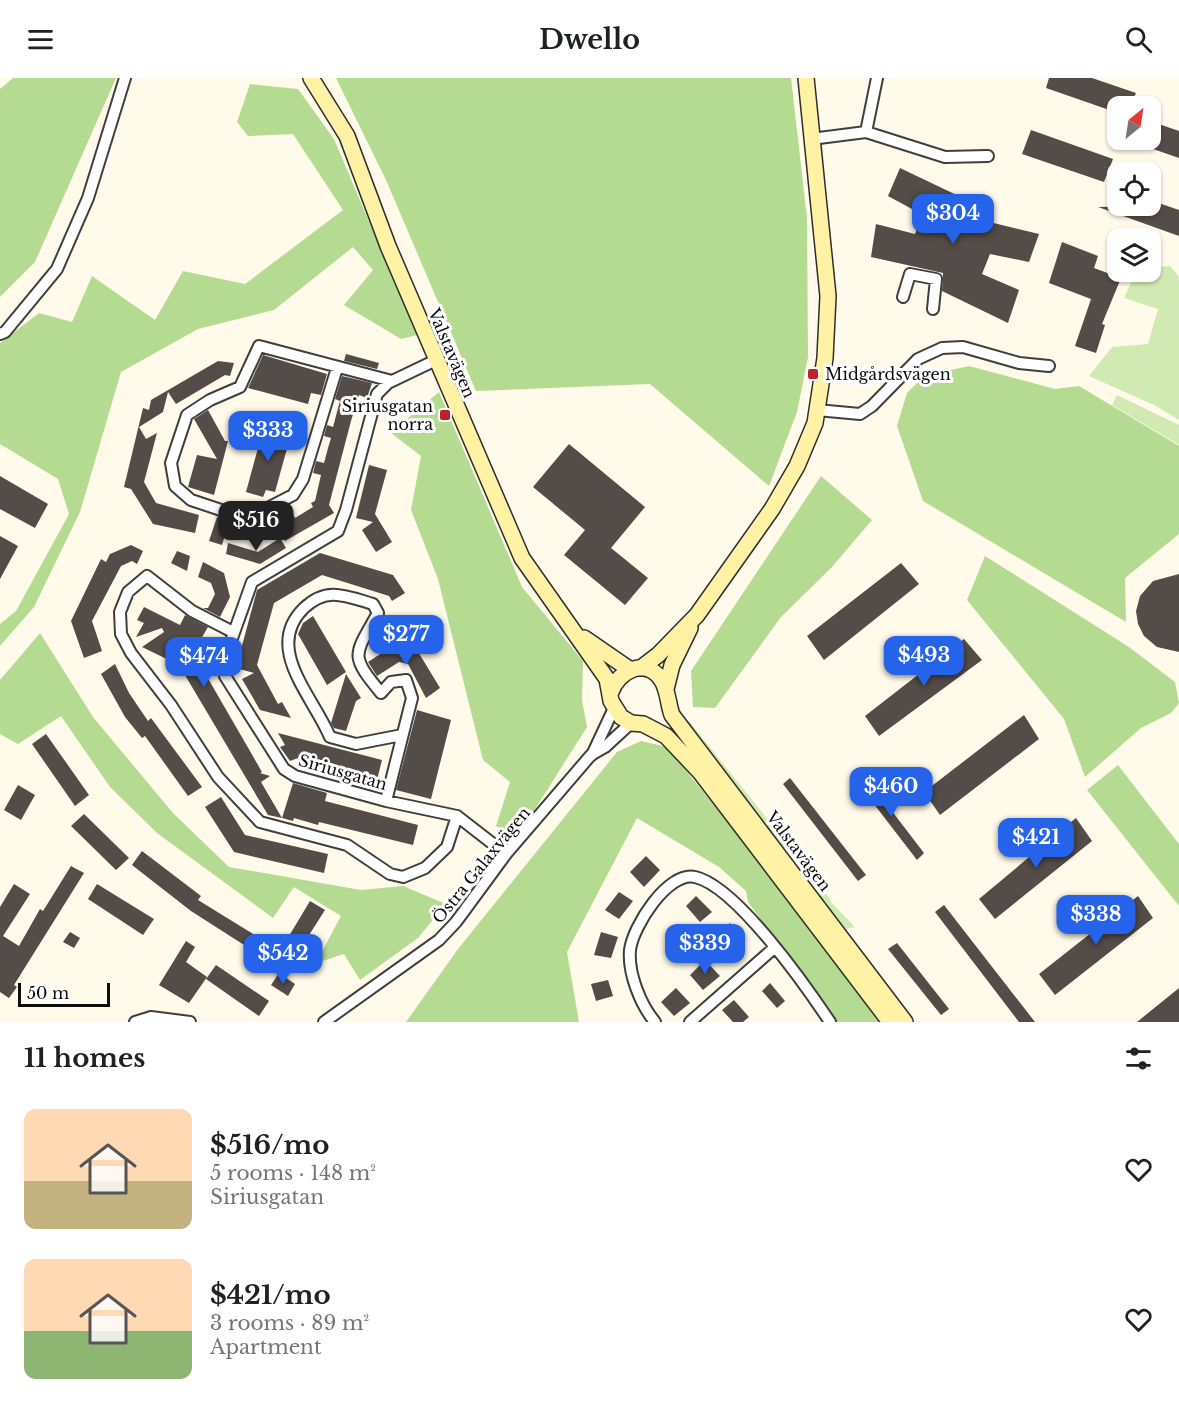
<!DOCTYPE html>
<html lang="en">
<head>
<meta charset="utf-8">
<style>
	:root { --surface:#fff; --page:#f2f2f2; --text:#202124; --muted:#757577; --accent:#2563eb }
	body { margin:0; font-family:"Libre Baskerville",serif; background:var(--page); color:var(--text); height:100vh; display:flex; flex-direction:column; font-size:22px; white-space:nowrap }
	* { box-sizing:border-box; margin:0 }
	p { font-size:20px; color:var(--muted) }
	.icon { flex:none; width:33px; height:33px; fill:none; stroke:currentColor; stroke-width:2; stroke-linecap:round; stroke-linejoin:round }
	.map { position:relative; height:944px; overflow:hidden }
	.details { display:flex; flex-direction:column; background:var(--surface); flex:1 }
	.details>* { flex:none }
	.needle { width:39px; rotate:30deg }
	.fabs { position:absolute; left:1107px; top:18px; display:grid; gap:12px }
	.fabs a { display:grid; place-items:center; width:54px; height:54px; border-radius:12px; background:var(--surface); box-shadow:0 2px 4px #0004; font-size:30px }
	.scale { position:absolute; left:18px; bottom:15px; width:92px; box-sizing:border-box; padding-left:6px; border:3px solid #0c0c0c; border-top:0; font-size:16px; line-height:21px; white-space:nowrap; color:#0c0c0c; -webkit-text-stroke:4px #fff; paint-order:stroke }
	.price { position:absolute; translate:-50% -51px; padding:0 14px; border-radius:12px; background:var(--accent); color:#fff; font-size:20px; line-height:39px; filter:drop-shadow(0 2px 3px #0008) }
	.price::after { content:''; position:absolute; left:50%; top:36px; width:18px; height:14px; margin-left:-9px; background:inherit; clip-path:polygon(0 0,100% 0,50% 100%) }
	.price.on { background:#222; color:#fff }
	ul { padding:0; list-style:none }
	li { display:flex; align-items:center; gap:18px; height:150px; padding:0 24px }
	li span { display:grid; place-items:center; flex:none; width:168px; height:120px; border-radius:12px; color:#555 }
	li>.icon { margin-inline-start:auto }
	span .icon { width:72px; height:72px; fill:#fffc; stroke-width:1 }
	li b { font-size:26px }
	h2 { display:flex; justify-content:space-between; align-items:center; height:72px; padding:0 24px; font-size:26px }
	header { display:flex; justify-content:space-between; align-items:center; height:78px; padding:0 24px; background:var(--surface); font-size:27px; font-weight:800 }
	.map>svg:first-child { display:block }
	.green { fill:#d1eab3 }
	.forest { fill:#b5db92 }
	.building { fill:#544c48 }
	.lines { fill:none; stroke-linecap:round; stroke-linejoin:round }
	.street-casing { stroke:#3f3f3f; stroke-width:14 }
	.secondary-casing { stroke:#2e2e2e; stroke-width:18 }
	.street { stroke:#fff; stroke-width:10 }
	.secondary { stroke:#fff2a5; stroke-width:15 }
	.poi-dot { fill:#bf202d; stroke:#fff; stroke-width:2 }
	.labels { text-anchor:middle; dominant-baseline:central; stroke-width:6; stroke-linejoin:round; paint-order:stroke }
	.street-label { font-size:16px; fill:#0c0c0c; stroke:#fff }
	.poi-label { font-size:16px; fill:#0c0c0c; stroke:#fff; text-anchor:start }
</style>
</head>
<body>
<header><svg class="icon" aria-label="menu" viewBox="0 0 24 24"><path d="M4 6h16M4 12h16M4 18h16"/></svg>Dwello<svg class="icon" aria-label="search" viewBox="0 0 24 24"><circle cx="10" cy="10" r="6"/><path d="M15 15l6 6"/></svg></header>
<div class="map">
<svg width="1179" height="944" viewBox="0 0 1179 944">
	<rect width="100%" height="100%" fill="#fffaea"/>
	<path class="green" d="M1170,188l9,11v143l-23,-14 -67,-30 23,-29 36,-3 10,-35 -34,-11 12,-26h14l1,-4z
		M1117,317l62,30v20l-67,-40z
		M689,643l88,110 17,16 -4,5 -16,-13 -92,-117z
		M819,803l13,22 23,24c-24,8 -32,-28 -41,-43z"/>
	<path class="forest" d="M13,0h103l-81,184 -35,35v-208z
		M336,0h455l16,140 1,139 -11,55 -28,74 -119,-102 -174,7 -90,-211z
		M250,6l48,5 36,50 83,196 -16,4 -57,-34 29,-35 -20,-23 -79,63 -76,19 -77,43 -41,140 -46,95 -34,39v-22l16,-13 53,-97 -11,-35 -58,-35v-101l39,-30 33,9 20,-46 63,44 28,-49 62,13 98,-74 -50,-76 -45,2 -11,-14z
		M969,288l86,23 24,-3 100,60v88l-54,44 1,44 -203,-121 -26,-75 10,-33 17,-17z
		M439,314l83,195 61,74 -1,39 5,27 -64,101 -14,6 -13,-8 14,-44 -27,-22 -45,-181 -27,-69 10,-54 -30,-23z
		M821,398l51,44 -40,47 -51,50 -66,91 -22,-1 -2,-36z
		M985,478l144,91 46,35 4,21 -8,10 -30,15 -56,49 -21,-58 -97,-119z
		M40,555l53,84 80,96 56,54 132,23 42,-4 43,18 -28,34 -58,42 -16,-26 -28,9 25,-47 -47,-29 -21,31 -116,-85 -47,-46 -49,-71 -43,28 -18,-10v-54z
		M641,663l26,6 195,242 17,33h-44l-87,-120 -2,-11 -27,-24 -82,-49 -70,134 12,70h-173l52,-73 159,-197z
		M1118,687l61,79v62l-92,-116z"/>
	<path class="building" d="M1049,0h43l44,15 -6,13h-12v7l-72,-25z
		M1150,43l29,10v27l-49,-17 20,-1z
		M1031,52l82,29 -9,23 -82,-28z
		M900,90l67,32 -2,16 74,18 -10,28 -39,-8 -8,20 37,16 -11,33 -66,-32 1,-18 -72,-16 5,-33 39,10 8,-19 -35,-19z
		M1150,122l29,10v26l-81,-29 52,-1z
		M1062,164l36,14 -4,12 27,10 -19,46 3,1 -9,28 -21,-7 16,-47 -42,-16z
		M346,276l33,9 -2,6 -33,-8z
		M263,277l64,19 -6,21 -10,-2 -3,11 -60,-16z
		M218,283l16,2 -4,13 -5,-1 -49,29 -8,-12 -5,20 -24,15 7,12 11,-6 -13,49 12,21 43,12 -4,18 -42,-9 -22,-35 -7,-2 19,-79 6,2 2,-10z
		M342,298l30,7 -5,15 -8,-3 -8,26 -22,84 5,8 -49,28 -8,-13 7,-4 -4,-10 10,-6 5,10 18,-11 -2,-4 4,-2 6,-26 -8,-2 3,-12 8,2 4,-15 3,-10 -7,-2 3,-11 6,2 7,-26 -5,-2z
		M208,332l17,31h3l-14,54 -26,-8 9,-32 20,4 -23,-40z
		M264,348l27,8 -16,58 -9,-2 -3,7 -17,-5z
		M569,366l76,63 -34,41 37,30 -23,27 -61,-50 21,-25 -52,-43z
		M369,387l18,5 -12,44 17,28 -16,10 -14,-22 11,-8 -17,-4z
		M0,398l48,28 -13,24 -35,-19z
		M217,439l13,2 -8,26 -13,-4z
		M0,458l18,10 -18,33z
		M280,460l6,10 -26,16 -34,-10 2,-11 30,9z
		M131,467l12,6 -6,13 -5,-3 -11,5 -29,55 10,30 -18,7 -13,-37 30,-62 5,3 4,-8z
		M177,473l13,5 -3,15 -16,-8z
		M320,475l73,22 12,18 -13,8 -3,-5 -67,-21 -48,28 -17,62 21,39 4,-2 9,16 -31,-8 -18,-31 12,-6 -18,-5 21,-78z
		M203,484l21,11 6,24 -10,20 -17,-9h5l7,-14 -4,-11 -13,-6z
		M901,485l18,21 -95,76 -17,-24z
		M1179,496v78l-22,-5 -13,-11 -6,-12 -2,-13 4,-15 13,-15z
		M144,529l36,18 5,-10 23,12 -7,12 5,2 12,28 -12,6 56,97 -2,1 10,3 -9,6 21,36 -14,-3 -89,-150 -37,-18 22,-15 -2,-4 -26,9 8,-14 -7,-3z
		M313,538l33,56 -19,13 -29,-51 5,-11z
		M964,561l18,21 -103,76 -14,-20z
		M394,567l23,5 23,38 -14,10 -18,-34 -9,-2 -22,14 -9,-14z
		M115,586l14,29 19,28 3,-3 51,69 -14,9 -43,-60 -3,2 -17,-21 -24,-43z
		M346,596l15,24 -5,3 -10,30 -12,-3 -3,-5z
		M417,632l34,10 -20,79 -35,-9z
		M1024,637l15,24 -99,76 -16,-23z
		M278,655l104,27 -5,20 -79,-22 -8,3 -10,-14 5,-2z
		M46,656l43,61 -14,11 -43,-62z
		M865,698l59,77 -7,7 -60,-78z
		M790,700l76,97 -8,6 -75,-97z
		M293,705l34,10 -2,8 93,24 -5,20 -94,-23 -1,3 -24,-7 -1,3 -11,-3z
		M18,707l17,10 -14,25 -17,-10z
		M221,719l24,38 83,19 -4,19 -90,-21 -29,-45z
		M84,736l45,44 -13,12 -45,-44z
		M1076,740l16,23 -97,78 -16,-20z
		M142,773l59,45 -3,4 65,40 -8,12 -64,-41 -59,-46z
		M646,778l14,14 -16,17 -14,-15z
		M71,788l13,7 -70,112 3,2 -8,11 -9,-6v-85l14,-23 16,10 -27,42 16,10 21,-37 3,2z
		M97,806l57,35 -11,16 -55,-36z
		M619,814l14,9 -14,18 -14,-9z
		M696,818l16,16 -12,10 -14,-16z
		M1138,818l15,22 -98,77 -16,-21z
		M310,823l15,9 -35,55 -13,-9z
		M944,827l91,117h-16l-84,-110z
		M730,845l15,17 -13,13 -15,-17z
		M70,854l10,6 -6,10 -11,-6z
		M601,854l17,5 -7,21 -17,-3z
		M186,863l9,6 -9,15 21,15 -18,26 -30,-18z
		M897,865l52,66 -8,6 -53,-66z
		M705,882l15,16 -17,14 -13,-15z
		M216,887l53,36 -10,15 -53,-37z
		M279,895l16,11 -7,12 -17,-11z
		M608,902l5,16 -17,5 -5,-17z
		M770,905l15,18 -8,7 -15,-17z
		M676,910l14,15 -16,13 -13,-14z
		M1179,910v34h-42z
		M734,922l15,17 -6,5h-10l-11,-12z"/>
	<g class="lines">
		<defs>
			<path id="street" d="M866,54l79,25 43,-1
				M811,61l55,-7 11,-54
				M903,219l7,-23 26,5 -3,30
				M0,256l5,-2 52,-63 31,-71 37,-120
				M436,282l-48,23 -11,11 -31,116 -8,21 -86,51 -26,73 -1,21 59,93 11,7 91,25 71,15 49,38
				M337,290l-34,111 -10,16 -37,19 -32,-3 -33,-11 -16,-14 -4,-23 16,-48 23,-15 30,-13 19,-41 133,35
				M817,332l43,4 12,-8 46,-47 24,-11 21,-1 56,16 30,3
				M233,554l-41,-21 -45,-35 -19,16 -8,20 1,22 10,19 40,52 47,72 42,45 87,23 43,29 13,3 22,-9 22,-21 10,-31
				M592,677l22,-47
				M386,723l26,-103 -6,-18 -15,2 -10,11c-32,-39 -27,-37 -3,-80l-5,-9c-27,-8 -46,-18 -69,4 -41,40 9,88 26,129l26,7 46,-9
				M135,944l16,-5 39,5
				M324,944l115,-82 17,-18 50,-68 85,-99 14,-8 26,-24
				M655,944c-15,-18 -27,-49 -25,-72 3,-24 38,-79 65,-73 41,9 111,109 135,145
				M690,944l84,-74"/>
			<path id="secondary" d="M311,0l36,58 41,110 134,312 85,121 4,22 10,16 10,6 12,1 23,12 34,36 190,250
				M584,560l45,31
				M641,590l17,-13 39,-40 75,-106 25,-43 18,-43 10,-65 3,-62 -22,-218
				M666,611l6,-24 18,-37
				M611,614c7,-21 34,-35 50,-13 7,10 7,25 11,36l233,307"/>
		</defs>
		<use href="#street" class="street-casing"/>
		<use href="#secondary" class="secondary-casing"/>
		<use href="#street" class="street"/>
		<use href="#secondary" class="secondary"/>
	</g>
	<g class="poi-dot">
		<rect x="807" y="290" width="12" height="12" rx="3"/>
		<rect x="439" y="331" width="12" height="12" rx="3"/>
	</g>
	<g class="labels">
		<g class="street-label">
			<text transform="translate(452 275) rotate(67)">Valstavägen</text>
			<text transform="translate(343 694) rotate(16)">Siriusgatan</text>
			<text transform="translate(799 773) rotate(53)">Valstavägen</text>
			<text transform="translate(481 787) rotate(-51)">Östra Galaxvägen</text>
		</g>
		<g class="poi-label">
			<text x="825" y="296">Midgårdsvägen</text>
			<text x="433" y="328" text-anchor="end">Siriusgatan<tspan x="433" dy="18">norra</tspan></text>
		</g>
	</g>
</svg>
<div class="fabs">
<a><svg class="needle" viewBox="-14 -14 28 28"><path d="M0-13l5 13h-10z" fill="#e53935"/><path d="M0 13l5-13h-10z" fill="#757577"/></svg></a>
<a><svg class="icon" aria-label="locate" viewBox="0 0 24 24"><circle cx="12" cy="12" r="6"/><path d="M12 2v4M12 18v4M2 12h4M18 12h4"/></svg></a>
<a><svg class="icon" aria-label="layers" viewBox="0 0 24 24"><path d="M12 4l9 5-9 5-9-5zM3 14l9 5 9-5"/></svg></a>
</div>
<div class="scale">50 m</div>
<b class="price" style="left:953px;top:167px">$304</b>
<b class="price" style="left:268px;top:384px">$333</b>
<b class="price on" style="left:256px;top:474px">$516</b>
<b class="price" style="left:406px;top:588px">$277</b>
<b class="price" style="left:924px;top:609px">$493</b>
<b class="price" style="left:204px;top:610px">$474</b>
<b class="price" style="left:891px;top:740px">$460</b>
<b class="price" style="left:1036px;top:791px">$421</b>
<b class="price" style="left:1096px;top:868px">$338</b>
<b class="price" style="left:705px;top:897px">$339</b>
<b class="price" style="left:283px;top:907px">$542</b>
</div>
<section class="details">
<h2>11 homes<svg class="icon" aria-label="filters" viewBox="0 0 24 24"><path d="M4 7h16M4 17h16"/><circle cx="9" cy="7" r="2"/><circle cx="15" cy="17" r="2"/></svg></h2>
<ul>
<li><span style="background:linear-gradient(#ffd9b3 60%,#c2b280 0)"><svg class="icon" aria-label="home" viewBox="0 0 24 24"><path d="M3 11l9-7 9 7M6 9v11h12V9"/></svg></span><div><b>$516/mo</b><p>5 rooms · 148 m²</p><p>Siriusgatan</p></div><svg class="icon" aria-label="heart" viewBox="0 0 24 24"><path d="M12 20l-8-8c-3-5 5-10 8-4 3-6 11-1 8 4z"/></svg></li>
<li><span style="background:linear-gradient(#ffd9b3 60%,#8fb573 0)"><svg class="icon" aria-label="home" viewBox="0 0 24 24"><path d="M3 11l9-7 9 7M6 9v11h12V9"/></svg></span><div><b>$421/mo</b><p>3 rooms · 89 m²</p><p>Apartment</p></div><svg class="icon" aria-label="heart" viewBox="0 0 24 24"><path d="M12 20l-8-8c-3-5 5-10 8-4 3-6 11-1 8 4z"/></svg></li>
</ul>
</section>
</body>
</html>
